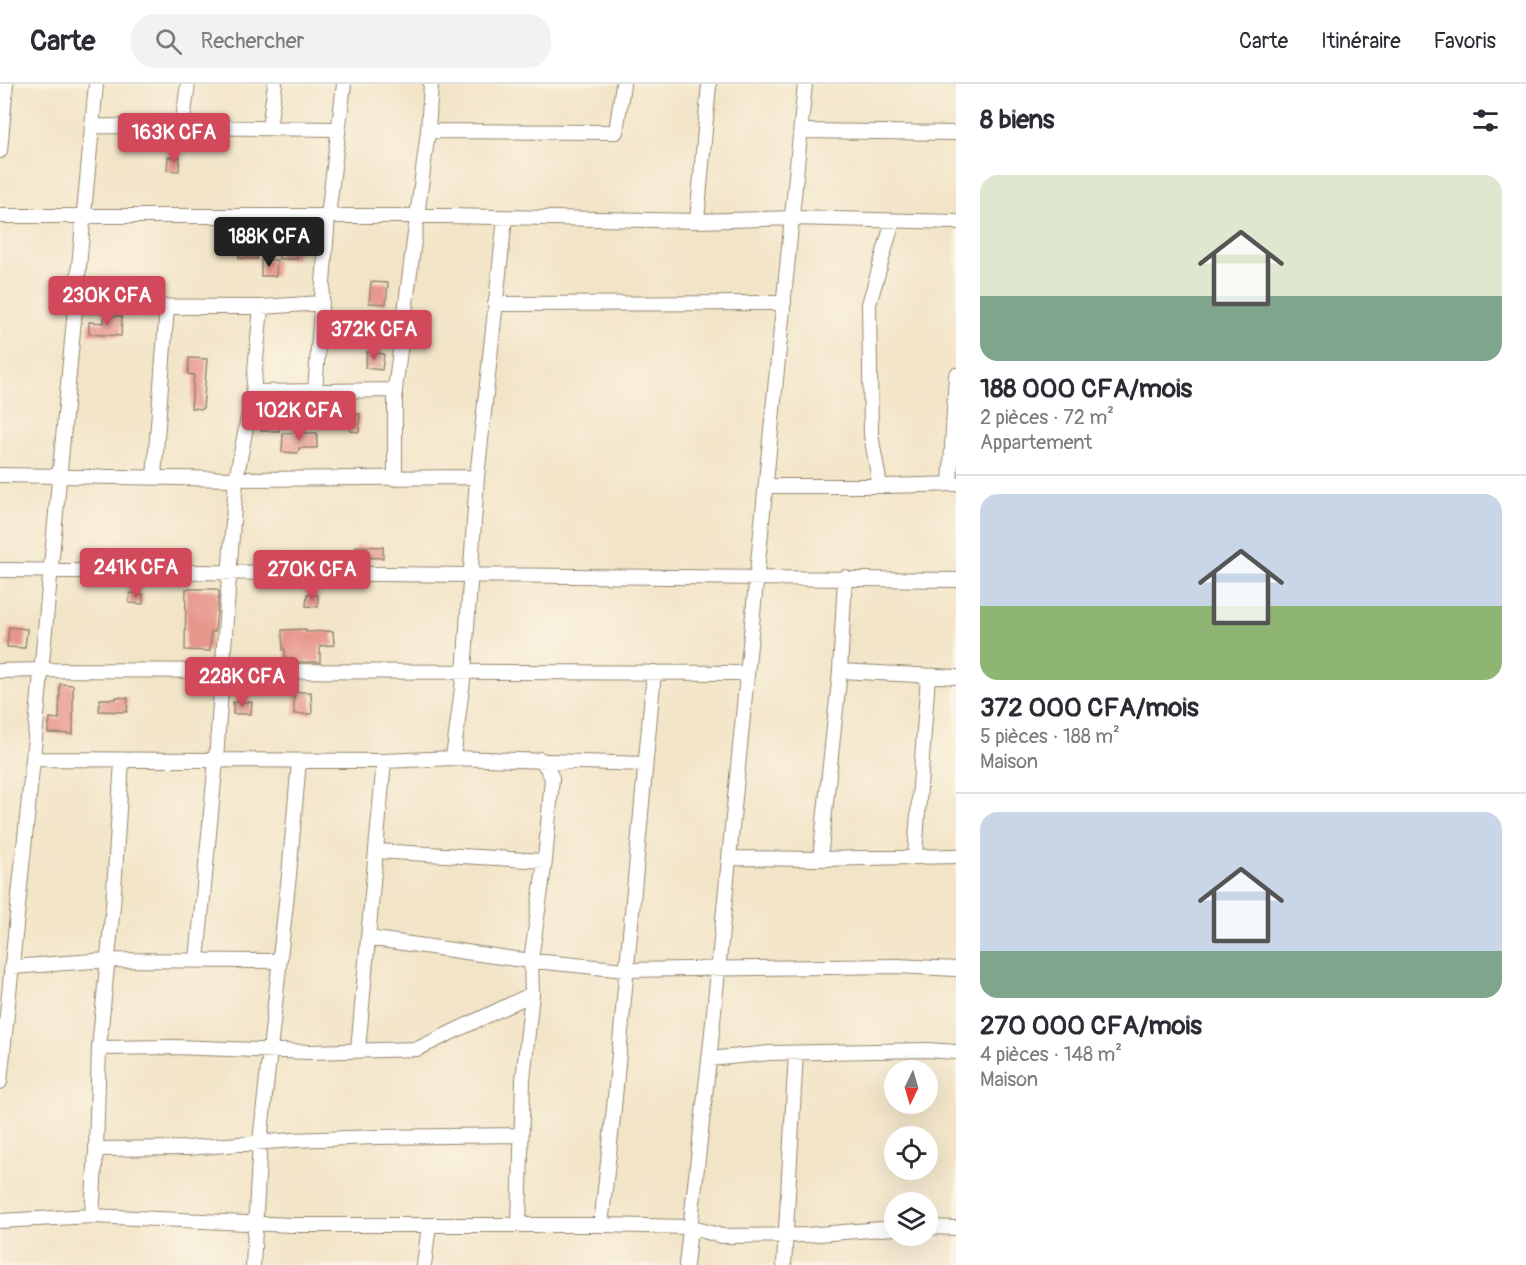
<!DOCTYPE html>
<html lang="fr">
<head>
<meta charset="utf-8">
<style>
	:root { --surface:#fff; --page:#f2f2f3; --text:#2b2b33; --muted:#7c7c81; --line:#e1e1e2; --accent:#d1495b }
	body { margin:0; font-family:Pangolin,sans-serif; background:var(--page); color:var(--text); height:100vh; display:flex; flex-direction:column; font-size:22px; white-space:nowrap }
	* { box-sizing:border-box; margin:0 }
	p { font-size:20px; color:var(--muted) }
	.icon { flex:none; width:33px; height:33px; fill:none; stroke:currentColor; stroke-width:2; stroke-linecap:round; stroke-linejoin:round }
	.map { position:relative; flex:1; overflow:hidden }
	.side { display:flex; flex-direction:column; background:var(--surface); width:570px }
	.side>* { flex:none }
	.needle { width:39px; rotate:185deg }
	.controls { position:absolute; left:884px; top:976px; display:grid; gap:12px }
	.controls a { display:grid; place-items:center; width:54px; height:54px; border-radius:50%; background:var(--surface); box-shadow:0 6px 24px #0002; font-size:30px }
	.price { position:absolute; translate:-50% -51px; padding:0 14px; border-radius:6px; background:var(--accent); color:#fff; font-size:20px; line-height:39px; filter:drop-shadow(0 2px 3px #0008) }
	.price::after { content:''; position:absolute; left:50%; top:36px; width:18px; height:14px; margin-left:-9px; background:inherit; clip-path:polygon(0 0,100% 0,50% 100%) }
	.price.active { background:#222; color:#fff }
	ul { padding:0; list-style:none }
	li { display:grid; align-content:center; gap:12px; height:318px; padding:0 24px }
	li+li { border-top:2px solid var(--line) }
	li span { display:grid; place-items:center; height:186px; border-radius:18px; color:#555 }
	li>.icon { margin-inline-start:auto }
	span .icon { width:108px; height:108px; fill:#fffc; stroke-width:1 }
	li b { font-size:26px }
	h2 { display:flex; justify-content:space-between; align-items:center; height:72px; padding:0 24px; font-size:26px }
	header { display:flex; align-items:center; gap:36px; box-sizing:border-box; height:84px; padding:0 30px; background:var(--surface); border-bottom:2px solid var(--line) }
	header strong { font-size:28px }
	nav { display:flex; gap:33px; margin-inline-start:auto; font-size:21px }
	.search { width:420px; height:54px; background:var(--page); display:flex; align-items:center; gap:15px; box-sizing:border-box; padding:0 21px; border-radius:24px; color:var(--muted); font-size:22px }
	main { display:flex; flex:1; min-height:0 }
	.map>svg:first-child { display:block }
	.building { fill:#e7968b }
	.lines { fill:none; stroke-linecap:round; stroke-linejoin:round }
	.minor-casing { stroke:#968772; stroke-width:16 }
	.minor { stroke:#fff; stroke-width:14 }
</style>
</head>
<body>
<header>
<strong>Carte</strong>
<div class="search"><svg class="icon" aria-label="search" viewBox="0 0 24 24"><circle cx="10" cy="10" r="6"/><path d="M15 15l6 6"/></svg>Rechercher</div>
<nav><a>Carte</a><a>Itinéraire</a><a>Favoris</a></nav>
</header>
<main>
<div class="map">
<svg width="956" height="1181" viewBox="0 0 956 1181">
	<rect width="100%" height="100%" fill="#fcf5e5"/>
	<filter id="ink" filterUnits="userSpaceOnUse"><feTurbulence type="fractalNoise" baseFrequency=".0167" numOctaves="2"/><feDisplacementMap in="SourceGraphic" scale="12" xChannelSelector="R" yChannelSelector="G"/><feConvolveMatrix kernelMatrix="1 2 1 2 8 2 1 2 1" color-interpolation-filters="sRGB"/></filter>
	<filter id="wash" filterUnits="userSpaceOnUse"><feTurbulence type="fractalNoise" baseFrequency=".008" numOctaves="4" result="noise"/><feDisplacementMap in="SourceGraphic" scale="24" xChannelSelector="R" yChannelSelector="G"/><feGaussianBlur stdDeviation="1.35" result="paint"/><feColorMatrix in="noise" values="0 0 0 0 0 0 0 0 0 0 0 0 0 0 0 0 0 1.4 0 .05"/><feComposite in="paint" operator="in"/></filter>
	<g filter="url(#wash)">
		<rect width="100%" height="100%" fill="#f2e4c7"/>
		<g id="blocks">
			<path class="building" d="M168,73h12l-1,14 -12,-1z
				M248,141l1,19h8v15l-18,-1 -1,-32z
				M279,155l19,1 -1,19h-18z
				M261,176h16l-1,16h-15z
				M371,198l17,1 -2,21 -17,-1z
				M104,232h18l-1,20 -32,-2v-12l15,1z
				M342,243l19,1 -1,13 -19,-1z
				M367,268l17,2 -2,16 -17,-2z
				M189,274l18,1 -4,50 -12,-1 3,-33 -6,-1z
				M261,329h18v18h-18z
				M352,330h8l-1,18 -9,-1z
				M283,349h34v15h-18l-1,5 -16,-1z
				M356,462l27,1v11l-28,-1z
				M186,505h30l3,3 -4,40h-4l-1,19 -25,-1z
				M130,509l13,1v10l-14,-1z
				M307,510l11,1v12l-12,-1z
				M9,543l18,2 -2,19 -18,-1z
				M306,545v3l27,-1 1,14 -14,1v16h-35v-12h-2l-1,-20z
				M60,600l13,1v49l-25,-1 2,-15 9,1z
				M294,608h17l1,22h-18z
				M116,613l12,1 -1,14 -28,-1 1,-12h16z
				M233,618h19l-1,12h-18z"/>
		</g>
	</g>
	<g filter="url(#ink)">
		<use href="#blocks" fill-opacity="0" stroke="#968772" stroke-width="1.5"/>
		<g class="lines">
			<defs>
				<path id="minor" d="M431,0l-3,47 188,1 7,-48
					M92,42l246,3
					M182,43l6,-43
					M269,44l6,-44
					M801,47l155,2
					M0,67l6,-67
					M0,132h448l249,5 95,-3 164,4
					M697,137l12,-137
					M495,220l289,-1
					M75,222l186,1 61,-4
					M315,307l13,-175 16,-132
					M253,308l142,-2
					M0,391l236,4 241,-2
					M154,393l13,-170
					M395,395v-89l33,-259
					M950,400l6,-109
					M766,402h121l69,-2
					M880,402l-9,-51 -2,-131 24,-83
					M0,486l956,10
					M0,587l40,-1 707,3
					M840,587l116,6
					M453,674l11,-85 13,-196 28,-259
					M33,675l351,2 69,-3 192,6
					M376,767l169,10
					M915,771l13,-179
					M729,774l91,1 136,-3
					M820,775l20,-188 5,-94
					M368,854l147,21 110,11 272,-4 59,3
					M197,876l19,-200 20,-281 17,-87 8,-85
					M12,883l95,-7 172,1
					M99,964l75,-1 136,5 107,-3 115,-55
					M358,966l26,-289
					M709,975l61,-6 158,-3 28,2
					M0,998l33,-323 63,-675
					M96,1065l91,-1 106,-8 83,-3 145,-2
					M92,1132l4,-67 3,-101 14,-142 9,-146
					M0,1137l92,-5 199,9h310l88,2 33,9 84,-1 88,-7
					M519,1140l4,-144 9,-86 -1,-34 14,-99 7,-83 -5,-10 -7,-9
					M601,1141l13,-117 40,-436
					M927,1143l29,1
					M253,1181l7,-123 29,-267 10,-114
					M424,1181l5,-40
					M686,1181l25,-223 94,-958
					M784,1181l12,-212"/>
			</defs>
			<use href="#minor" class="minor-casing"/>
			<use href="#minor" class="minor"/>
		</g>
	</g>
</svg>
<div class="controls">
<a><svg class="needle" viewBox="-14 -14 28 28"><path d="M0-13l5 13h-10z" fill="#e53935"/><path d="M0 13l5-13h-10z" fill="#7c7c81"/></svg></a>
<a><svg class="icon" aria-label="locate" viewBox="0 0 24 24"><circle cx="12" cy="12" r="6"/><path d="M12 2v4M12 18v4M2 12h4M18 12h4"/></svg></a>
<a><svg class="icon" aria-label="layers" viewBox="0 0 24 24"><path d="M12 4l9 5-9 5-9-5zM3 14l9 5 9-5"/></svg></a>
</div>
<b class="price" style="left:174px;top:80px">163K CFA</b>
<b class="price active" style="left:269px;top:184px">188K CFA</b>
<b class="price" style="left:107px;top:243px">230K CFA</b>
<b class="price" style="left:374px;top:277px">372K CFA</b>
<b class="price" style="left:299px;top:358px">102K CFA</b>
<b class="price" style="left:136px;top:515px">241K CFA</b>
<b class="price" style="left:312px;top:517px">270K CFA</b>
<b class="price" style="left:242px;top:624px">228K CFA</b>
</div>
<section class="side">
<h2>8 biens<svg class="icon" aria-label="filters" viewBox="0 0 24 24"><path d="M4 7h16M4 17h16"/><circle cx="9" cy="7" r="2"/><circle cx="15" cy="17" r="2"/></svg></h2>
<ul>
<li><span style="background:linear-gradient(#dfe7d0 65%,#7fa58c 0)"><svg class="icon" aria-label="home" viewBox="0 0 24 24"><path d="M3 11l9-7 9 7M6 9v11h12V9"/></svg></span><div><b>188 000 CFA/mois</b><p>2 pièces · 72 m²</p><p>Appartement</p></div></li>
<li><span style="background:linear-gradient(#c9d6e8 60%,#8fb573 0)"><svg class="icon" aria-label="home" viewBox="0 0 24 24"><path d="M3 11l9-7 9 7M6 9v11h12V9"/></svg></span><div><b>372 000 CFA/mois</b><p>5 pièces · 188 m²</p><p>Maison</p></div></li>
<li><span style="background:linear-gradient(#c9d6e8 75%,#7fa58c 0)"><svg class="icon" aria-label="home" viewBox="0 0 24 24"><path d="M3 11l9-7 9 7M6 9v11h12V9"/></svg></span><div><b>270 000 CFA/mois</b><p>4 pièces · 148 m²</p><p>Maison</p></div></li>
</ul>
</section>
</main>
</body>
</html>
